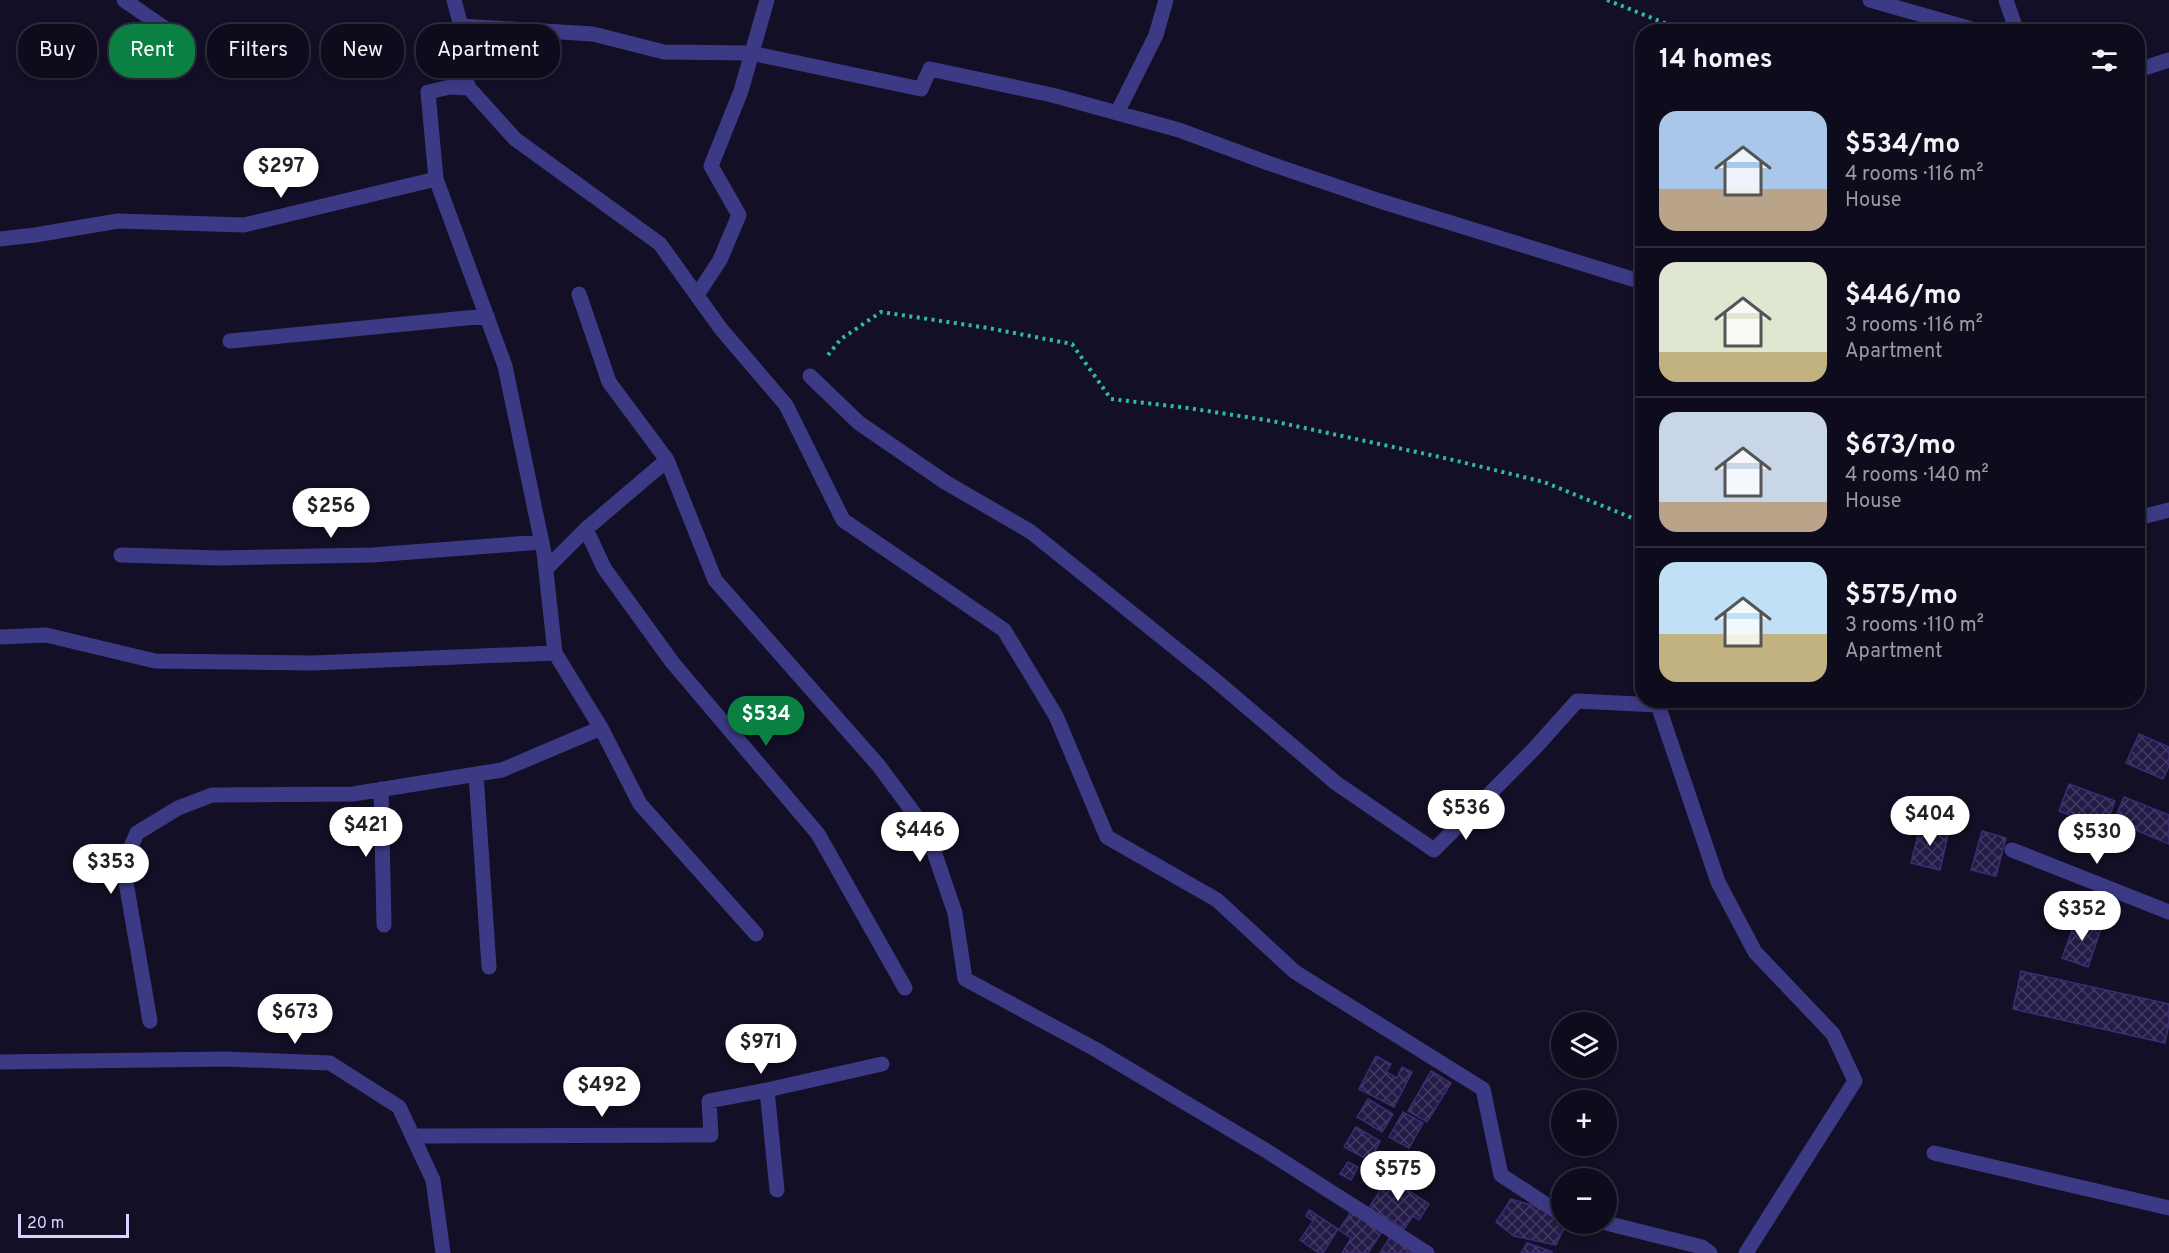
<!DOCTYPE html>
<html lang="en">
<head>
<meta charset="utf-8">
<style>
	:root { --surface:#0e0b1c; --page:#1c1929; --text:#f1f3f6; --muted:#9b9ba3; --line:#2e2b3b; --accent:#0b8043 }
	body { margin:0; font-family:Overpass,sans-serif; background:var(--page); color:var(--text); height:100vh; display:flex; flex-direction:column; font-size:22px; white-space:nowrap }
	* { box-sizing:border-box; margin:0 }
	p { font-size:20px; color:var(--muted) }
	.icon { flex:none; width:33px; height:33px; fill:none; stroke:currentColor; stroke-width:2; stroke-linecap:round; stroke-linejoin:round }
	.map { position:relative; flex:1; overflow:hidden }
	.sheet { position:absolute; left:1635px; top:24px; width:510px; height:684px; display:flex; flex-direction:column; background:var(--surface); border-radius:24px; box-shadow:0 3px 9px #0003,0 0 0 2px var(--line) }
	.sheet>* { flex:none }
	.top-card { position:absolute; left:18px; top:24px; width:570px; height:54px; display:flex; gap:12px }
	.fabs { position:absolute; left:1551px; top:1012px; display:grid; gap:12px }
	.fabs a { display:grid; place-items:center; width:66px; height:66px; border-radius:50%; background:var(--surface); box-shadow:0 3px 9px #0003,0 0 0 2px var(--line); font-size:30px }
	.scale { position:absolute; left:18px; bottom:15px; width:111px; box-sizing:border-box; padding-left:6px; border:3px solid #d9d4ff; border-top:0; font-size:16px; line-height:21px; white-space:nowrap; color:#d9d4ff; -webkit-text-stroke:4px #130f26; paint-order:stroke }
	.price { position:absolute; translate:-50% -51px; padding:0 14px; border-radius:21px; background:#fff; color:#222; font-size:20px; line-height:39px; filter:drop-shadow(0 2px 3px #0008) }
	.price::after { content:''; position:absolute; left:50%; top:36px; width:18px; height:14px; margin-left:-9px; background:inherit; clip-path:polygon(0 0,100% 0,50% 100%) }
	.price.active { background:var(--accent); color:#fff }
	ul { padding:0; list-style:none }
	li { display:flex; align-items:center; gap:18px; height:150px; padding:0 24px }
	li+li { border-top:2px solid var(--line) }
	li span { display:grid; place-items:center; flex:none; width:168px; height:120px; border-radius:18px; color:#555 }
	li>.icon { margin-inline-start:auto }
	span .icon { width:72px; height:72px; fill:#fffc; stroke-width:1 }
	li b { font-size:26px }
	h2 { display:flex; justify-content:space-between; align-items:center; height:72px; padding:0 24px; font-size:26px }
	.tag { padding:0 21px; border-radius:24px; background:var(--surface); box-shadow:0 3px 9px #0003,0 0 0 2px var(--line); font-size:21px; line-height:54px }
	.tag.active { background:var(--accent); color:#fff }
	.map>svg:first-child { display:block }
	.building { fill:url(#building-cross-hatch); stroke:#3b2d73; stroke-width:1.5 }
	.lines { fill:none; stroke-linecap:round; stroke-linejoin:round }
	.path { stroke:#2fb8b0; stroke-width:4; stroke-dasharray:3 4.5; stroke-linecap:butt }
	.street { stroke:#3d3a85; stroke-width:15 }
</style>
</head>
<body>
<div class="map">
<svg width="2169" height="1253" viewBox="0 0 2169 1253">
	<defs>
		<pattern id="building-cross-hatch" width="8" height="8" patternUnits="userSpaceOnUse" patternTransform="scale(1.5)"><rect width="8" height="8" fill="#241b47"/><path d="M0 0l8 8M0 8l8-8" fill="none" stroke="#433b63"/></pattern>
	</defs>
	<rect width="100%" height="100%" fill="#130f26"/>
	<path class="building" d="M2139,734l30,13v19l-6,13 -37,-16z
		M2069,784l46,17 -10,27 -46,-17z
		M2124,797l45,18v29l-55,-23z
		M1921,823l28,7 -9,40 -29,-7z
		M1982,831l24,7 -10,38 -25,-6z
		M2077,917l25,9 -14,41 -26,-9z
		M2021,971l148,33v20l-4,19 -152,-34z
		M1376,1056l15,8 -5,8 11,6 5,-11 10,5 -18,35 -35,-18z
		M1431,1071l20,12 -24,39 -19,-11z
		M1368,1099l25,15 -11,18 -25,-15z
		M1403,1112l20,11 -14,25 -20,-11z
		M1356,1127l24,14 -10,20 -26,-14z
		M1348,1162l10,5 -7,13 -11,-6z
		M1393,1170l21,13 -5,8 20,13 -10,16 -6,-4 -9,13 -16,-11 -2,5 -19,-12z
		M1511,1199l51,15v10h4l-10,21 -42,-9 -18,-14z
		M1309,1210l29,19 -15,24h-4l-19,-13 13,-19 -7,-5z
		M1352,1210l31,20 -15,23h-26l9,-15 -12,-8z
		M1390,1237l25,16h-35z
		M1527,1243l26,9 -32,1z"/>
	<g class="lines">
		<path class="path" d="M1607,0l80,32
			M828,355l13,-16 40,-27 107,16 84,16 39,55 77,9 84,13 177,38 95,23 98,40"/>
		<path class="street" d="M124,0l49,34
			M454,0l7,26 3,48 5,14 46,51 145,105 61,85 65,76 57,115 161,110 52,86 51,121 110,63 78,72 188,117 18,86 52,34 9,2
			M1870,0l112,32
			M2006,0l11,32
			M461,26l132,8 71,18 87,1 170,36 9,-20 122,26 127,35 89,33 112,38 262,81
			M2138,70l31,-10
			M1117,113l39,-78 10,-35
			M436,179l69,187 39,187 11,100 46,75 39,76 116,130
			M0,239l35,-4 83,-14 126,4 192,-46 -8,-87 22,-5 19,1
			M579,294l30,88 58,78 48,120 164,186 48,65 28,82 10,66 130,70 170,101 162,103
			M697,295l23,-35 19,-45 -28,-49 30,-75 26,-91
			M230,341l257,-25
			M810,376l49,47 86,59 86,50 184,148 121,103 98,67 101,-102 42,-47 81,4 60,177 37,70 78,82 22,47 -109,172
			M2138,518l31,-8
			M586,529l18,39 68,94 146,172 87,154
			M121,555l99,3 152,-3 170,-13
			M546,569l40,-40 81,-69
			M0,637l46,-2 109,26 158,2 242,-10
			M476,774l13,193
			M381,789l3,136
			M2012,850l157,62
			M150,1021l-27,-156 14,-32 41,-25 34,-13 141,-1 149,-24 99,-42
			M0,1062l226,-3 104,4 69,44 34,73 10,73
			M412,1136l299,-1 -2,-34 58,-11
			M1934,1153l235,55
			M777,1190l-10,-100 115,-26
			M1606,1223l96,24 8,6"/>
	</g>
</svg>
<div class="fabs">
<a><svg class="icon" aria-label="layers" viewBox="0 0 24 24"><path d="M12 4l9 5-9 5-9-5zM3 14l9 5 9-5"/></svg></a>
<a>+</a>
<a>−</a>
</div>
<div class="scale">20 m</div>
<b class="price" style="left:281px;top:199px">$297</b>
<b class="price" style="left:331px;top:539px">$256</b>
<b class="price active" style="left:766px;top:747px">$534</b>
<b class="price" style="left:1466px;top:841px">$536</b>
<b class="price" style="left:1930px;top:847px">$404</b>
<b class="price" style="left:366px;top:858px">$421</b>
<b class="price" style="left:920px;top:863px">$446</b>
<b class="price" style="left:2097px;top:865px">$530</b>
<b class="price" style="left:111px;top:895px">$353</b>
<b class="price" style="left:2082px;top:942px">$352</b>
<b class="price" style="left:295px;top:1045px">$673</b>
<b class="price" style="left:761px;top:1075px">$971</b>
<b class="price" style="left:602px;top:1118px">$492</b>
<b class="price" style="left:1398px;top:1202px">$575</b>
<div class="top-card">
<a class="tag">Buy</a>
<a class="tag active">Rent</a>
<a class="tag">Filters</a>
<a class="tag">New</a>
<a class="tag">Apartment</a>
</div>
<section class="sheet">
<h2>14 homes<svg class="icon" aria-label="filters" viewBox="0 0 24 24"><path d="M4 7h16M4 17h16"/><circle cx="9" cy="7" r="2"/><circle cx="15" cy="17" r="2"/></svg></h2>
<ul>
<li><span style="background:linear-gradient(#a9c7e8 65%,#b9a48a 0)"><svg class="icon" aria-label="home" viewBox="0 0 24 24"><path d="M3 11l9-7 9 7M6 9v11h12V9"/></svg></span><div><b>$534/mo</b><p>4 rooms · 116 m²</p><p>House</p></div></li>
<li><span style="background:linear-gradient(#dfe7d0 75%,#c2b280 0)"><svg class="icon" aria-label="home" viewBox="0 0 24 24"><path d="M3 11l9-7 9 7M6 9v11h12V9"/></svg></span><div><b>$446/mo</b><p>3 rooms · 116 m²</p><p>Apartment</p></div></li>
<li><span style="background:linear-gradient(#c9d6e8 75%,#b9a48a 0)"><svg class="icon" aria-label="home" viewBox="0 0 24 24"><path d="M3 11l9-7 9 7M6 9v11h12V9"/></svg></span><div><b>$673/mo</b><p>4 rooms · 140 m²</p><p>House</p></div></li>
<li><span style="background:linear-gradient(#bfe0f5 60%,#c2b280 0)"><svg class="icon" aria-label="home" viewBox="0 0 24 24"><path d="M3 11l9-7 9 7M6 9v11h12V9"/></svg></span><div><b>$575/mo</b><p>3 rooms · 110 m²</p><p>Apartment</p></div></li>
</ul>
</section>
</div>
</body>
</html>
